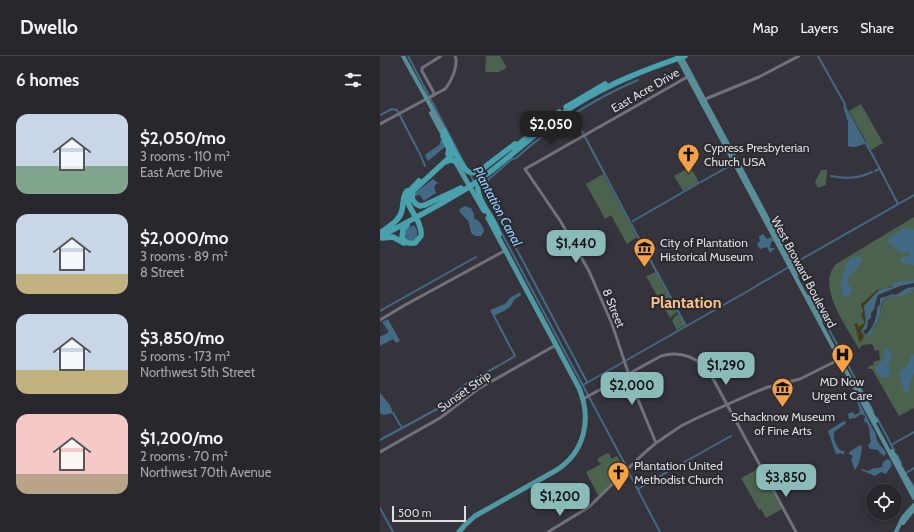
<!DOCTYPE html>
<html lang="en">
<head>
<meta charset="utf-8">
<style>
	:root { --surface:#28272d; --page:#343339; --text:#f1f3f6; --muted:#a5a5aa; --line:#444449; --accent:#8bbbb9 }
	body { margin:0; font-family:Cabin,sans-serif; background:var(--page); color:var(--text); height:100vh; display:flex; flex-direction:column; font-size:15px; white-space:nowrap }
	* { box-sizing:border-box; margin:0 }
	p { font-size:13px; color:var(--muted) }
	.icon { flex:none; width:22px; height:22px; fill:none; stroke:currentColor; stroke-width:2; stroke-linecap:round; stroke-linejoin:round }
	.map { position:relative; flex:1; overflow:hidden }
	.sheet { display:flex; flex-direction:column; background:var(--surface); width:380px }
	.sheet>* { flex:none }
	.tools { position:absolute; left:486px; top:428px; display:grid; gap:8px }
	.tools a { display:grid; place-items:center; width:36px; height:36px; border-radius:50%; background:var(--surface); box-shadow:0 2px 10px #0003,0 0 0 1px var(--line); font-size:20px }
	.scale { position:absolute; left:12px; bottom:10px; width:74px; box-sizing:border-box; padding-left:4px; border:2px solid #dddde2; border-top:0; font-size:11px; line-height:14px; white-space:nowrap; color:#dddde2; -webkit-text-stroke:3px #2b2a31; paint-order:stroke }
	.price { position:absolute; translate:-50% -34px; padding:0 9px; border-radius:8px; background:var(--accent); color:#111; font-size:13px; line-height:26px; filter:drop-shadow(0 1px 2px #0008) }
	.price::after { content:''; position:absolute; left:50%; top:24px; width:12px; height:9px; margin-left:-6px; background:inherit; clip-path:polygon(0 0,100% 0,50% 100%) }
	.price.active { background:#222; color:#fff }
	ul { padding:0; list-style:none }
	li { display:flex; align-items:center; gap:12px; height:100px; padding:0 16px }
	li span { display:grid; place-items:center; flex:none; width:112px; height:80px; border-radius:12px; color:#555 }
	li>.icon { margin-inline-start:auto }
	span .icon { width:48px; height:48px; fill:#fffc; stroke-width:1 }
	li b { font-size:17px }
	h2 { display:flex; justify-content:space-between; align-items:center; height:48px; padding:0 16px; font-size:17px }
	header { display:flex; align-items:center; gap:24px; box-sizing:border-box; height:56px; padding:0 20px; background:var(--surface); border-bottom:1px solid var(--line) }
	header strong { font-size:19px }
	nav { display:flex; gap:22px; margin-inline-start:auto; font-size:14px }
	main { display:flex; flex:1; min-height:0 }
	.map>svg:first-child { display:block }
	.green { fill:#4b634e }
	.sand { fill:#453c1c }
	.water { fill:#436a84 }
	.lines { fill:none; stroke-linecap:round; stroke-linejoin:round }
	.canal { stroke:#436a84; stroke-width:2 }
	.tertiary { stroke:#72717a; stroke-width:3 }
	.primary { stroke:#598e98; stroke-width:4 }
	.trunk { stroke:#5098a2; stroke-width:5 }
	.motorway { stroke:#48a1ac; stroke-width:5.5 }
	.labels { text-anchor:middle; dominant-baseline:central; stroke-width:4; stroke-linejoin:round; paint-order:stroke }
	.street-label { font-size:12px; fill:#dddde2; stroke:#2b2a31 }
	.poi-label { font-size:12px; fill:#dddde2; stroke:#2b2a31; text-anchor:start }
	.water-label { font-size:13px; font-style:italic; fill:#8dcefa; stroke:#2b2a31 }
	.district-label { font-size:16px; font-weight:bold; fill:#fbc187; stroke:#2b2a31 }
</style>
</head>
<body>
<header>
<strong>Dwello</strong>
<nav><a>Map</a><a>Layers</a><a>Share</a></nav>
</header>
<main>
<section class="sheet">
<h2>6 homes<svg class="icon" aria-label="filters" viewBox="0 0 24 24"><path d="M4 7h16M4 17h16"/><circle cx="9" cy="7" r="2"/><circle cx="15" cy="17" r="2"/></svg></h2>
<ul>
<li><span style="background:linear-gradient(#c9d6e8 65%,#7fa58c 0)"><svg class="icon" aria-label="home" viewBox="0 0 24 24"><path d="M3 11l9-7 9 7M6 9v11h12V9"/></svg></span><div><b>$2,050/mo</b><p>3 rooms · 110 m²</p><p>East Acre Drive</p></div></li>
<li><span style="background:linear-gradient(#c9d6e8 75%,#c2b280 0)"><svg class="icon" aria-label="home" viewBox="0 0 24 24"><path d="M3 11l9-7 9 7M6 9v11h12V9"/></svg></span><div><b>$2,000/mo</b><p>3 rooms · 89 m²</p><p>8 Street</p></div></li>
<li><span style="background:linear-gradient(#c9d6e8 70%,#c2b280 0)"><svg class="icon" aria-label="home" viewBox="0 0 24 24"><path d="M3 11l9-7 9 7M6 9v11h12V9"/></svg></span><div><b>$3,850/mo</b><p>5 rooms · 173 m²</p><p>Northwest 5th Street</p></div></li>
<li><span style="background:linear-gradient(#f6c9c9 75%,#b9a48a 0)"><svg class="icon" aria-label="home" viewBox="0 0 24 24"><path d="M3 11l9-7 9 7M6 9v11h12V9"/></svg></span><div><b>$1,200/mo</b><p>2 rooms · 70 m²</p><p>Northwest 70th Avenue</p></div></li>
</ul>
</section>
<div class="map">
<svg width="534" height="476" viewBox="0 0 534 476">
	<rect width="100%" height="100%" fill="#35343c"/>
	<path class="green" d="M106,0h14l6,10 -1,3 -7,3h-13z
		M481,48l22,39 -12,7 -22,-39z
		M310,111l9,15 -16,9 -9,-15z
		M441,114h6l-1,15 -8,3 -3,-6z
		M223,118l34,63 -10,7 -16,-29 -6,4 -19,-35z
		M534,161v63c-16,2 -42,12 -50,27 5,11 -1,17 -1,27l2,1c6,-3 10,-8 13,-13 4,-7 1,-18 8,-23 8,-5 18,-2 28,-10v119l-15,8 -27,-47h-4l1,-3 5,-1 -1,-3 7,-2 -1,-10 -4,1 -2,-6 -2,-1 -9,1 -3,4c-10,-19 -37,-54 -28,-77 1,-3 3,-6 5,-8z
		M276,216l21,40 -7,6 -24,-42z
		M299,258l6,11 -8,5 -5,-9 3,-5z
		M228,397l2,2 1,4 6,-3 8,14 -26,27 -13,-25 15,-8 -3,-3v-3z
		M380,412l22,41 -16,9 -5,-9 -2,1 -18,-32z"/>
	<path class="sand" d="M506,231l-7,3 -15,16 2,16 -5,9 3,5 -4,7c-3,-7 -3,-14 -6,-19l3,-1 2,4 6,-5 -4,-6 2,-5 -2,-7 16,-14z"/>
	<path class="water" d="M465,49l21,38c-5,2 -13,6 -18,3v-24l-5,-16z
		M62,81l3,10 -17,14 -3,-5 1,-2 13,-9z
		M53,123l5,4 -4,3 2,7 -12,8 -4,-6 -6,1 1,-3z
		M85,150l6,2 3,6v5l4,1 5,7 1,4 -3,5c-14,1 -9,-9 -13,-15 -3,-4 -6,-6 -9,-10l2,-3z
		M34,169l3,5v6l-2,4h-6l-5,-5 1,-6z
		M525,172l9,2v35l-12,-2 -2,-5 10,-2v-4c-10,2 -15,-4 -22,-10l1,-5 7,-3 4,-4z
		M383,178l4,5 4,-2 3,4 -3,1 -1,6h5l-5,5 -3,-6 -7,2 -3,-5 3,-3 -1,-5z
		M471,201h10l2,3c-6,6 -9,14 -16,19l2,7 2,1 1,3 -4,7 -5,-1 -1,-5 -1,-11 7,-19 3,-1z
		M532,224h2v3l-14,3 -22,9c-3,6 -2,14 -7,18v5l-3,2 -1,8 -4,3 2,3h2c6,-7 10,-16 10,-26l3,-4v-6l5,-1 7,-3 4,1 11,-7 7,-1v2c-2,2 -3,3 -4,4 -9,5 -23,1 -28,10 -2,5 -1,13 -4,18 -2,5 -7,8 -7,13l-4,1 -4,-1 -1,-3 4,-9 -2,-16 15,-16 13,-3 3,-4 8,-2h6z
		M139,237h2v2l-7,5 -4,7 -6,4 -11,5 -3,-6 15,-6 6,-7z
		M8,263l12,22 -4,2 -3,-4 -13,7v-9l9,-5 -7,-10z
		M506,292l6,6 -1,6 -4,5 3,3 -1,8 -8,2 -6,-10c5,-5 12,-9 9,-18z
		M534,298c0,6 0,13 0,18 -2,6 -5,13 -6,19l-3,2 -6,-20 11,-11v-6z
		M0,337l10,12 3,8 -10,2 -3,-2z
		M477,346h2l17,33c0,9 7,11 10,18l-2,3 -4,-3 -2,-3 -8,-1 -2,-3 3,-5c-3,-7 1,-15 -7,-20l1,-5 -4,-2 -6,4 -6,1 -1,-5 5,-2 2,3 4,-2 1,-3z
		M464,365l2,1 -1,2 -11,8c-1,8 2,14 7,19h4l-2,4 -2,-2 -5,1 -8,-23z
		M480,389l2,2c-1,8 -2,16 -7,23l-4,-10 2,-4 -4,-2v-2z
		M507,403l3,1 2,5 -6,9 -5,-2 -6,4 -14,-6 1,-1 6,2 7,-3h3l4,-1 1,-5z"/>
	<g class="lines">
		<path class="canal" d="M28,0l57,109
			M438,0l24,43
			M463,44l2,5
			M0,59l12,-6 5,1 24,46 4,10
			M193,59l10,18
			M205,81l53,100
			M486,87l4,8
			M491,96l27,52
			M495,115l4,-2
			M90,118l4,8
			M451,120c14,3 27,3 41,-4
			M321,126l32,-18
			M253,165l66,-38
			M121,176l126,236
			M259,182l17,33
			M413,208l121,-69
			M414,208l17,32
			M277,216l29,54
			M376,230l33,-19
			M0,255l96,-54
			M114,260l21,40 -15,9
			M443,263l20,36
			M464,302l29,53
			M207,326l-104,-196 6,-7 23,-20 4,-1c36,-32 77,-59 122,-78
			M203,329l172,-98
			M73,339l14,-12 31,-17
			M13,357l9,15
			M497,362l17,32
			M0,384l57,-31 14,-12
			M511,389l23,-13
			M517,399l4,8
			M292,413l59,-33
			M248,415l32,61
			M526,417l8,-5
			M528,422l6,9
			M258,433l31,-18
			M0,452l13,24"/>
		<path class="tertiary" d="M53,40l1,-3 -12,-22v-3l19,-12
			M323,44l56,-23 40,-21
			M0,68l65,-35c6,-7 14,-24 10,-33
			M0,264l25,-15 101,-55
			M203,343l78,-43c20,-6 39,2 50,19l85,157
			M80,344l11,-9
			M276,387l-22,-53 -22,-66 -23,-53 -28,-49 -36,-53 164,-93
			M0,396l60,-34 38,-29 78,-44
			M168,476l41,-25 53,-52 14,-12 25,-17 16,-8 56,-25 15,-6 32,-8 42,-21"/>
		<path class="primary" d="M23,0l42,76
			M297,0l237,442
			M301,0l116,218
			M51,57l13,24
			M429,240l13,24
			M477,330l19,35
			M512,395l22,41
			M523,467l11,-14
			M516,476l7,-15 11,-12"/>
		<path class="trunk" d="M75,105l29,50
			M79,476l6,-7 10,-9 80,-45c30,-18 37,-52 24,-83l-91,-170"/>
		<path class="motorway" d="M186,51l39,-23
			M64,75c5,8 17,38 25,41 5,2 9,0 12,-2l34,-26
			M63,80l6,13 -1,5
			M72,91l1,5 -2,4 -38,35 -1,8 4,5 4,2 5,-1 36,-17
			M134,92l45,-36
			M65,106l6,-2 4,1
			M104,124l-6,7c-2,13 18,33 21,47
			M27,169l-4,4 -1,9 6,5h7l6,-7c2,-16 -18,-31 -13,-42 2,-5 8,-9 11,-13
			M0,177c9,-7 20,-12 22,-23 2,-8 0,-13 5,-19
			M0,181c32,-18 65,-34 95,-54 34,-24 65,-55 100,-78 35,-22 72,-36 110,-49
			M2,182l11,-1 11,6"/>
	</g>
	<defs>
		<symbol id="church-pin" viewBox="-11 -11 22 30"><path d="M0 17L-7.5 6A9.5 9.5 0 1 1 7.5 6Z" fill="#f5a246" stroke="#2b2a31"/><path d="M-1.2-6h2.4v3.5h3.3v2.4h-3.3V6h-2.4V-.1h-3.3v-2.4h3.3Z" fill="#111"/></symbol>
		<symbol id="museum-pin" viewBox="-11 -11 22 30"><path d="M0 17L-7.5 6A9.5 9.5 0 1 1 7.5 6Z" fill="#f5a246" stroke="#2b2a31"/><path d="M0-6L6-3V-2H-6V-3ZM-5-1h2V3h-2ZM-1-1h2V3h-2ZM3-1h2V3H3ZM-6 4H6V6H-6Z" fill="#111"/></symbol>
		<symbol id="hospital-pin" viewBox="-11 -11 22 30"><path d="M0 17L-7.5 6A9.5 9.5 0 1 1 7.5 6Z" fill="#f5a246" stroke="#2b2a31"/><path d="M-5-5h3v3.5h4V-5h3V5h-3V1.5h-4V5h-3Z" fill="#111"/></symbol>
	</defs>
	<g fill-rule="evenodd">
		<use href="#church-pin" x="296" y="86" width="25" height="34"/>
		<use href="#museum-pin" x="252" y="180" width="25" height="34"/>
		<use href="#hospital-pin" x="450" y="286" width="25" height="34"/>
		<use href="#museum-pin" x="390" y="320" width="25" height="34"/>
		<use href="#church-pin" x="226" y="404" width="25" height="34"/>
	</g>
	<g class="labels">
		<g class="street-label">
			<text transform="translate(265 34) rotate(-30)">East Acre Drive</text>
			<text transform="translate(424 216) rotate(62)">West Broward Boulevard</text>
			<text transform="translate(234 252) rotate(68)">8 Street</text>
			<text transform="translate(84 335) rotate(-35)">Sunset Strip</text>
		</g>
		<g class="poi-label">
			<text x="324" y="91">Cypress Presbyterian<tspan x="324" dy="14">Church USA</tspan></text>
			<text x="280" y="186">City of Plantation<tspan x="280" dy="14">Historical Museum</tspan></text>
			<text x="462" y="325" text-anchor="middle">MD Now<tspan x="462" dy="14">Urgent Care</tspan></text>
			<text x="403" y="360" text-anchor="middle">Schacknow Museum<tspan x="403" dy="14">of Fine Arts</tspan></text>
			<text x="254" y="409">Plantation United<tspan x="254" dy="14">Methodist Church</tspan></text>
		</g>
		<g class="water-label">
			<text transform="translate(118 150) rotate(62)">Plantation Canal</text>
		</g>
		<g class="district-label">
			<text x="306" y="246">Plantation</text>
		</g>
	</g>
</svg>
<div class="tools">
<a><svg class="icon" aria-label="locate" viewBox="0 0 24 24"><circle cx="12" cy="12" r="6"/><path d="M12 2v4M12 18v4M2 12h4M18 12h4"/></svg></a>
</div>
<div class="scale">500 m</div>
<b class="price active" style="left:171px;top:89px">$2,050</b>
<b class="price" style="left:196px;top:208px">$1,440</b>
<b class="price" style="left:346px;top:330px">$1,290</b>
<b class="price" style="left:252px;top:350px">$2,000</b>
<b class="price" style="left:406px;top:442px">$3,850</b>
<b class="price" style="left:180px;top:461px">$1,200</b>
</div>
</main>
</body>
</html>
